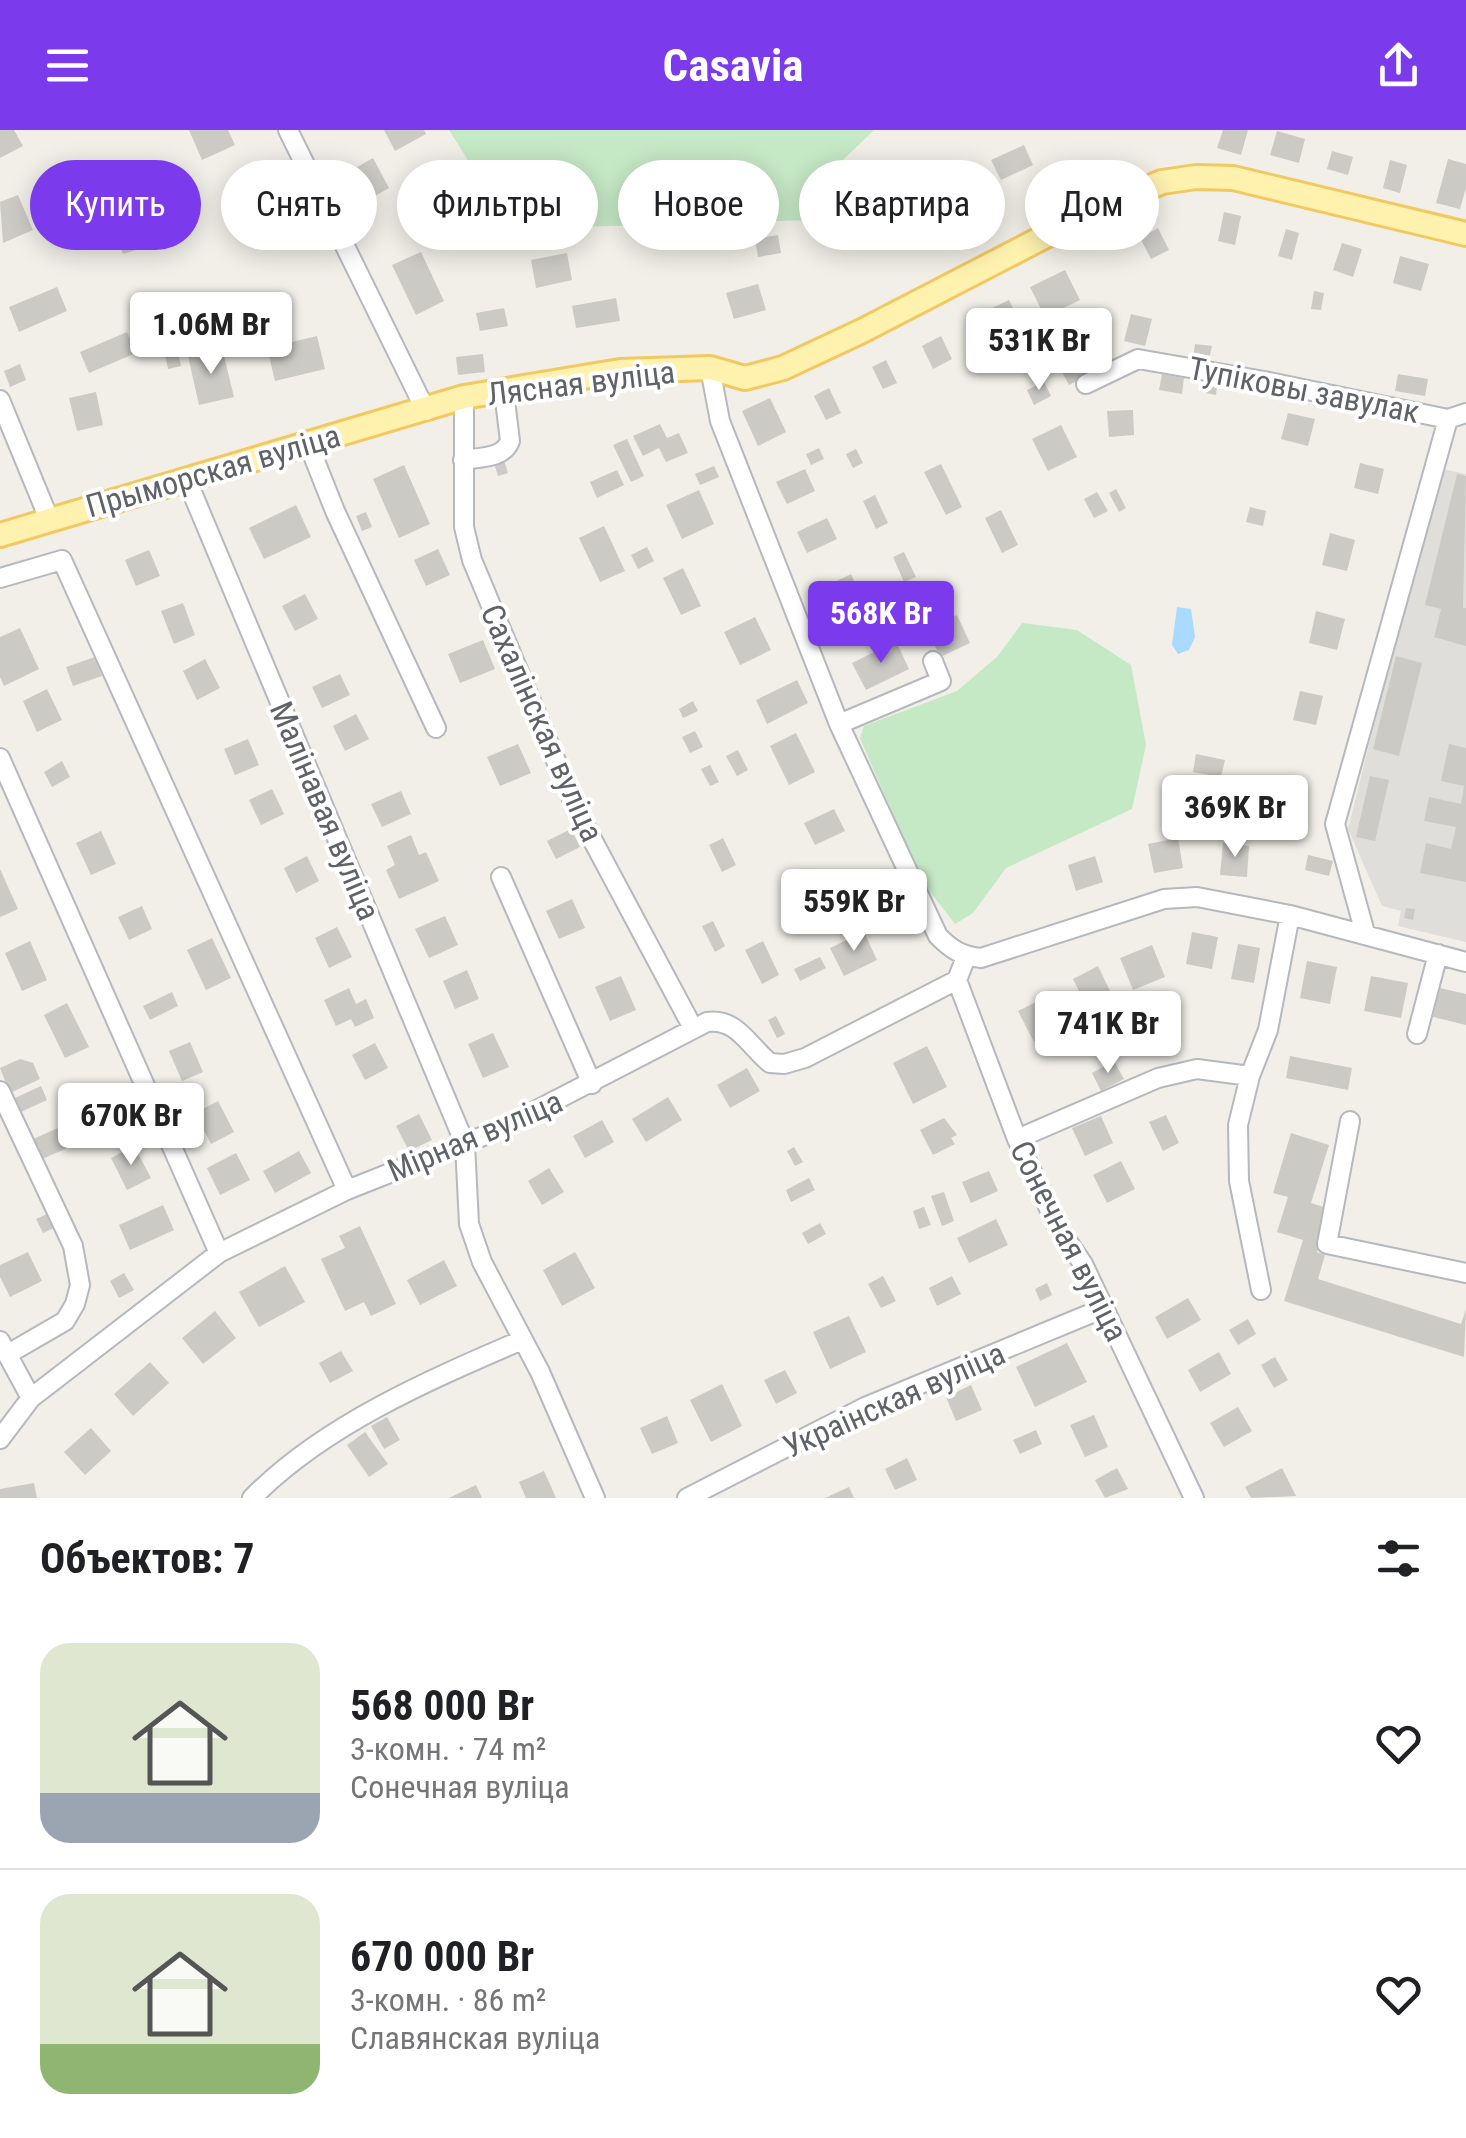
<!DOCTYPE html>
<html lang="ru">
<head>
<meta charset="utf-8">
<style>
	:root { --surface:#fff; --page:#f6f6f6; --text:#202124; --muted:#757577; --line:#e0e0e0; --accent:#7c3aed }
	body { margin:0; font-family:"Roboto Condensed",sans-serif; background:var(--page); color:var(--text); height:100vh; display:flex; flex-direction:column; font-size:38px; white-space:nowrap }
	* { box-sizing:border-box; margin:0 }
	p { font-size:32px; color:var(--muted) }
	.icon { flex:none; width:55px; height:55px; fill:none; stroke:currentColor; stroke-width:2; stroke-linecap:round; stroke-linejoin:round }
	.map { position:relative; height:1368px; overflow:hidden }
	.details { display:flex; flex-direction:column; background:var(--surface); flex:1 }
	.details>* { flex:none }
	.banner { position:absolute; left:30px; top:30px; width:1408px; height:90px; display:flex; gap:20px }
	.price { position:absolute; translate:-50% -85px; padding:0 22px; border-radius:10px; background:#fff; color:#222; font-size:32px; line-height:65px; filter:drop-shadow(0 2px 5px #0008) }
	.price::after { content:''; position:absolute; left:50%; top:60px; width:30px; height:22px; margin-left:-15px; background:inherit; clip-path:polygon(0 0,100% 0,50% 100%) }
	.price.current { background:var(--accent); color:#fff }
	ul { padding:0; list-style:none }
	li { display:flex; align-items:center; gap:30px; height:250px; padding:0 40px }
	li+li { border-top:2px solid var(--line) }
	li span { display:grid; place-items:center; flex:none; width:280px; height:200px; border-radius:30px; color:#555 }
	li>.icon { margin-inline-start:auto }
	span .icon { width:120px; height:120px; fill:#fffc; stroke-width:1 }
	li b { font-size:42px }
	h2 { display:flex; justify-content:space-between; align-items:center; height:120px; padding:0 40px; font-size:42px }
	.chip { padding:0 35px; border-radius:45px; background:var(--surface); box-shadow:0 5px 25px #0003; font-size:35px; line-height:90px }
	.chip.current { background:var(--accent); color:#fff }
	header { display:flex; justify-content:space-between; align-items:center; height:130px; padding:0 40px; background:var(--accent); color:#fff; font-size:45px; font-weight:700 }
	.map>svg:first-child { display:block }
	.industrial { fill:#e0deda }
	.green { fill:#c5e8c5 }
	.water { fill:#aadaff }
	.building { fill:#cccac5 }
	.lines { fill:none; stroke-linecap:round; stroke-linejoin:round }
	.minor-casing { stroke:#b5b8bc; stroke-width:22 }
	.major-casing { stroke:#f2c960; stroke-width:28 }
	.minor { stroke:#fff; stroke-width:18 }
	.major { stroke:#fff2af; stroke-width:22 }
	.labels { text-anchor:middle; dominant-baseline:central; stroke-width:8; stroke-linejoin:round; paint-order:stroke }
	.street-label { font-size:32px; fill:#5f6368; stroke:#fff }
</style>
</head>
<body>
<header><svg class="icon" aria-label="menu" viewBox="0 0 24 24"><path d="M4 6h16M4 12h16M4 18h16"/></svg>Casavia<svg class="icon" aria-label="share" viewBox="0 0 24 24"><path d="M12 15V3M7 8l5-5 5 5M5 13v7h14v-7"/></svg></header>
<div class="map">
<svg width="1466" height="1368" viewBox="0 0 1466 1368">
	<rect width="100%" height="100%" fill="#f1efe8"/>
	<path class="industrial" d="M1438,338l28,6v468l-68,-16 3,-15 -19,-5 -34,-77z"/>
	<path class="green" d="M449,0h425l-30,29 -32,61 -301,9z
		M1022,493l55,7 54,35 15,80 -14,64 -126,59 -33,45 -18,11 -34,-44 -61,-142 4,-12 93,-35 41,-35z"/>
	<path class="water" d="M1177,477l14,2 4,28 -6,13 -11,4 -6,-9z"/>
	<path class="building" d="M0,0h14l9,16 -23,12z
		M189,0h39l7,15 -33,15z
		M384,0h40l2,4 -31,17z
		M1223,0h25l-7,25 -24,-7z
		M1277,1l28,8 -6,24 -29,-8z
		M1024,15l9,20 -32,15 -10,-20z
		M1332,21l21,6 -5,18 -21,-6z
		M373,28l16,30 -21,12 -16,-30z
		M1448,29l18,5v24l-6,21 -24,-6z
		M1390,30l17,5 -7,28 -17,-5z
		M951,45l10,27 -37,14 -10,-26z
		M153,46l5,12 -16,7 -5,-12z
		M453,55l7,15 -9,5 -8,-15z
		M18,65l15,35 -30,13 -3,-41z
		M172,82l12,28 -20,9 -12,-28z
		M1224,82l17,4 -6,29 -17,-4z
		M1158,98l11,22 -18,9 -11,-21z
		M128,99l8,21 -13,4 -8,-20z
		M1286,99l13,4 -7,27 -14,-4z
		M778,105l3,18 -23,4 -3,-18z
		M1342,113l20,6 -9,28 -20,-7z
		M421,122l23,49 -28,14 -24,-50z
		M567,123l5,27 -36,8 -5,-28z
		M1400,126l29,8 -8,27 -28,-8z
		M1065,140l15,30 -35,17 -15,-30z
		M758,154l8,26 -32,9 -8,-26z
		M57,157l10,24 -48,21 -10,-25z
		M1314,161l10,2 -3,17 -10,-1z
		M616,168l4,23 -44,7 -4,-22z
		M1009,170l12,24 -17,9 -12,-25z
		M504,178l4,18 -28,5 -4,-18z
		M1131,184l21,5 -7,27 -21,-5z
		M127,202l9,21 -47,20 -9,-21z
		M317,206l8,33 -50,12 -8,-33z
		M941,206l11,23 -19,10 -11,-23z
		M1195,214l17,2 -3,14 -16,-3z
		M177,217l4,19 -13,3 -4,-19z
		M222,218l12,49 -35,8 -11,-49z
		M483,224l2,18 -27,3 -2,-18z
		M1088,228l7,13 -26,14 -7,-13z
		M886,230l11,23 -14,6 -11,-22z
		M20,234l6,16 -16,7 -6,-16z
		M1162,244l22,4 -2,16 -23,-4z
		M1398,244l30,5 -3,17 -30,-5z
		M1044,252l7,14 -17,9 -7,-15z
		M1201,255l16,2 -1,8 -16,-3z
		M829,258l12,25 -15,7 -12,-24z
		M96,262l7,33 -26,6 -8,-33z
		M770,268l16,34 -28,14 -16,-35z
		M1133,280l1,25 -25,2 -2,-26z
		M1288,283l27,6 -7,27 -27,-7z
		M660,294l7,14 12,-5 9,20 -22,9 -7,-14 -16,8 -10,-20z
		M1061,295l16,32 -29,14 -16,-32z
		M627,309l17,37 -13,6 -18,-37z
		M819,318l5,11 -13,6 -5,-11z
		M856,319l7,14 -10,5 -7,-14z
		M504,330l4,13 -10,3 -4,-13z
		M1360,333l24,6 -6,25 -24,-6z
		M941,334l21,43 -16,8 -22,-43z
		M404,335l26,59 -31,14 -26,-59z
		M714,336l5,11 -19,8 -5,-11z
		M805,339l10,22 -28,13 -11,-22z
		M617,340l7,15 -27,13 -7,-16z
		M1457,344l9,2 -3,132h3v38l-32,-9 7,-28 -16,-4z
		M1116,359l10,19 -7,4 -10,-19z
		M699,360l15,34 -32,15 -16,-34z
		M1097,362l11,19 -14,7 -10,-19z
		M875,365l13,28 -12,6 -13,-28z
		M296,375l15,32 -47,22 -15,-31z
		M1250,377l16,4 -3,15 -17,-4z
		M1001,380l17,35 -16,8 -17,-35z
		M366,382l6,15 -10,4 -6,-15z
		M827,388l10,21 -30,14 -10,-21z
		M604,396l21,45 -25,11 -21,-44z
		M1330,403l25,7 -8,31 -25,-6z
		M647,417l7,14 -16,8 -7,-14z
		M438,419l12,26 -24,11 -12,-26z
		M149,420l11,26 -24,10 -11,-26z
		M904,422l12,25 -12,5 -11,-25z
		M683,438l18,38 -20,9 -18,-37z
		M851,444l11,24 -34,17 -12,-24z
		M305,464l13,25 -23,12 -13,-25z
		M183,473l12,32 -21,9 -13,-33z
		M1316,481l29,8 -8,31 -28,-7z
		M957,485l13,28 -30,14 -13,-28z
		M755,487l16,33 -31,15 -16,-33z
		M20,498l19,41 -35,17 -4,-9v-40z
		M483,510l12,29 -35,14 -12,-29z
		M896,511l13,28 -43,21 -14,-27z
		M1396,526l26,7 -23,93 -26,-7z
		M95,527l7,19 -29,10 -7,-19z
		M205,529l15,29 -23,12 -14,-29z
		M340,544l10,21 -28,13 -10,-21z
		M797,550l11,23 -41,21 -11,-24z
		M47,559l15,31 -25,12 -14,-31z
		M1300,561l23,5 -7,29 -23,-5z
		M693,571l5,10 -15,7 -4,-9z
		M356,584l13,25 -24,12 -12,-25z
		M695,601l8,16 -13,6 -8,-16z
		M796,603l19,39 -26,13 -19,-39z
		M248,609l11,26 -24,10 -11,-26z
		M518,614l13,29 -31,13 -13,-29z
		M1449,614l17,4v134l-46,-9 6,-30 25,6 5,-22 -32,-6 5,-24 32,7 3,-18 -23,-5z
		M738,620l10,20 -11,6 -11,-20z
		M1196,624l29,6 -4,17 -28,-5z
		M62,631l8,16 -18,10 -8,-15z
		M710,635l9,17 -9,4 -9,-17z
		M1370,646l19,4 -14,61 -19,-4z
		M272,659l12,25 -23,11 -12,-25z
		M401,661l10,23 -29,13 -11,-23z
		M834,679l11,22 -30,14 -11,-22z
		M571,699l9,18 -24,12 -9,-18z
		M101,701l15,33 -25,11 -15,-32z
		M411,705l8,20 7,-3 13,29 -40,18 -13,-29 9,-5 -8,-19z
		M723,708l13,27 -14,7 -13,-27z
		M1178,708l5,30 -29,5 -6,-29z
		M1223,713l26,3 -2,31 -27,-2z
		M1308,725l25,6 -4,15 -24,-6z
		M307,726l12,25 -23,12 -12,-25z
		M1095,726l8,26 -27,9 -8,-26z
		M0,739l18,40 -18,8z
		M833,749l12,26 -33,16 -12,-25z
		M572,769l13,29 -26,11 -13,-28z
		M142,776l10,23 -23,11 -11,-23z
		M1406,778l9,1 -2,11 -9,-2z
		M445,786l13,29 -29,13 -14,-29z
		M713,791l12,25 -10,6 -13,-26z
		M337,797l15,30 -23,11 -14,-30z
		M864,802l13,28 -33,16 -14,-28z
		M1192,802l26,5 -6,32 -26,-5z
		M212,808l19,40 -25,12 -19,-40z
		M30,811l17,39 -25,11 -17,-38z
		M763,811l16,34 -17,9 -17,-34z
		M1238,814l22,4 -6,35 -23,-4z
		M1152,815l13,32 -32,13 -13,-32z
		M820,827l6,11 -26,13 -6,-12z
		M1307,831l30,6 -7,37 -30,-6z
		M1098,836l13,27 -25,12 -13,-26z
		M467,840l12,29 -24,10 -12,-28z
		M621,846l15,34 -26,11 -15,-34z
		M1371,846l37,7 -7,35 -37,-7z
		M349,858l7,16 10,-5 8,19 -19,9 -4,-8 -15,7 -12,-26z
		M1440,858l26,6v31l-33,-8z
		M172,862l6,14 -28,14 -7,-14z
		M1048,866l16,31 -30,15 -16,-31z
		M67,873l22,44 -24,11 -21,-43z
		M776,886l9,18 -8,4 -9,-18z
		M493,903l16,34 -26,11 -15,-34z
		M190,912l13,30 -21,9 -13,-30z
		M375,913l13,25 -23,12 -13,-25z
		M927,916l20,41 -34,17 -20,-41z
		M1290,926l62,12 -4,22 -62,-12z
		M20,929l13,4 7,16 -30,14 -10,-25z
		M1114,931l10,18 -23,12 -9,-18z
		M747,938l13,23 -30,17 -13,-23z
		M41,956l6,14 -26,12 -6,-14z
		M101,959l13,26 -34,17 -13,-26z
		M668,967l14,23 -36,22 -14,-23z
		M218,971l16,31 -23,12 -16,-31z
		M419,984l13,26 -23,11 -13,-25z
		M1166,985l13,28 -16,8 -14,-29z
		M1101,986l12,27 -28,13 -13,-28z
		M944,988l13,17 -6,3 4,6 -22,11 -13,-25z
		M602,990l12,22 -29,16 -12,-22z
		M58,998l9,20 -27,12 -9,-20z
		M1291,1003l38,12 -18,58 19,6 -13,43 8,3 -7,24 143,45 5,-15 -2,48 -180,-56 19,-61 -26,-8 11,-35 -15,-4z
		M134,1016l17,32 -24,12 -16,-32z
		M794,1017l9,15 -8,4 -8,-15z
		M299,1021l12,22 -36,20 -12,-22z
		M236,1023l14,27 -30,15 -13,-27z
		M1121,1031l14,28 -28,14 -14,-28z
		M549,1038l15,24 -22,13 -14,-24z
		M989,1041l9,20 -27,12 -9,-21z
		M809,1048l6,12 -24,12 -5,-12z
		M944,1062l10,29 -12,5 -11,-30z
		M163,1075l11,25 -44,20 -11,-25z
		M924,1077l7,18 -12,4 -6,-18z
		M47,1084l7,14 -11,5 -7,-14z
		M996,1089l12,26 -39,18 -12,-25z
		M820,1093l6,11 -18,10 -6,-11z
		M360,1096l36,78 -25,12 -7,-14 -19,9 -24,-52 24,-11 -6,-12z
		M28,1122l14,29 -32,16 -10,-20v-12z
		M575,1122l20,36 -33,18 -19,-36z
		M444,1130l13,26 -37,19 -13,-25z
		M285,1136l20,36 -46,25 -20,-35z
		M124,1143l10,17 -15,8 -9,-17z
		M883,1146l13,25 -15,7 -13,-24z
		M952,1146l9,18 -24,12 -8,-18z
		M1047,1153l5,12 -12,6 -5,-12z
		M1188,1168l13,22 -34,19 -12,-22z
		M215,1181l21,27 -33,26 -21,-26z
		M849,1186l17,36 -36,17 -17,-37z
		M1248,1189l8,15 -18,11 -9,-15z
		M1067,1213l20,39 -52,25 -19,-40z
		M341,1221l12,20 -23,12 -11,-20z
		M1219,1222l12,22 -31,18 -12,-22z
		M1275,1227l13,23 -14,8 -13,-23z
		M150,1232l19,21 -36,33 -19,-22z
		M785,1240l12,23 -21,11 -12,-24z
		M722,1254l20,42 -31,16 -21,-42z
		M971,1255l11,25 -26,11 -10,-24z
		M1238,1277l14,24 -28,16 -14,-24z
		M1094,1285l14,32 -23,10 -15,-32z
		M667,1286l11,27 -26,11 -12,-26z
		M387,1287l13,23 -16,9 -13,-23z
		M91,1298l20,23 -26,24 -21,-23z
		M1036,1300l6,14 -22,10 -7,-14z
		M365,1302l23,32 -19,13 -22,-32z
		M907,1328l10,22 -22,10 -10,-21z
		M1117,1338l11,21 -23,9 -10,-18z
		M1282,1338l14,28 -45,2 -6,-11z
		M544,1341l12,27h-30l-7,-16z
		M34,1353l3,15h-37v-9z
		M476,1355l6,13h-33z
		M849,1357l5,11h-29z"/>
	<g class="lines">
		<defs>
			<path id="minor" d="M288,0l138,281
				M710,238l10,53 119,303 99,212c13,13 23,20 43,22l183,-59 33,-2 93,18 176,47
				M1086,254l52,-25 126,22 184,38 18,-6
				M464,267v130l8,33 105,251 116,217
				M0,270l49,119
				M308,313l27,68 101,217
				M463,330c17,-3 40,-1 47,-19l-6,-49
				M186,348l279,666 4,80 13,38 58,110 55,126
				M0,448l62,-18 285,630
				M839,594l102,-43 -8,-20
				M0,628l219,495
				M501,747l91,207
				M1365,803l-30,-109 113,-405
				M957,850l60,159 40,87 26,38 111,234
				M1417,904l21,-80
				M0,961l73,155 7,39 -5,19 -10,17 -57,33
				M1350,991l-23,123 139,29
				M1017,1009l141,-61 39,-9 53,7
				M1261,1160l-22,-109 -1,-56 12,-49 18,-46 22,-115
				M0,1211l31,57
				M0,1309l31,-41 188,-145 128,-63 149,-59 211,-109c30,-4 41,23 63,41l14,1 21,-6 152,-78 9,-23
				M252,1368c72,-73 177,-118 270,-158
				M687,1368l178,-91 239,-99"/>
			<path id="major" d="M0,405l464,-138 156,-26 90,-3 35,10 38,-10 79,-37 234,-121 66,-28 34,-5 37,1 233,56"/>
		</defs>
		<use href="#minor" class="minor-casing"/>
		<use href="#major" class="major-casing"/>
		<use href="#minor" class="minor"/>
		<use href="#major" class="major"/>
	</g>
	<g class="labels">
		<g class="street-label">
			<text transform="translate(581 253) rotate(-7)">Лясная вуліца</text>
			<text transform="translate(1304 260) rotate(11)">Тупіковы завулак</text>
			<text transform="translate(213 341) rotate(-16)">Прыморская вуліца</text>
			<text transform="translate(542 593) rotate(66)">Сахалінская вуліца</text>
			<text transform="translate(325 681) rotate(67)">Малінавая вуліца</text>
			<text transform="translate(475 1006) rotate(-23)">Мірная вуліца</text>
			<text transform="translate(1069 1111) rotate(63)">Сонечная вуліца</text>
			<text transform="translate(894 1270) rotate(-24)">Украінская вуліца</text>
		</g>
	</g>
</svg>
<b class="price" style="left:211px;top:247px">1.06M Br</b>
<b class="price" style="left:1039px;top:263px">531K Br</b>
<b class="price current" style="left:881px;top:536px">568K Br</b>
<b class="price" style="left:1235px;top:730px">369K Br</b>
<b class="price" style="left:854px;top:824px">559K Br</b>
<b class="price" style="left:1108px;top:946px">741K Br</b>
<b class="price" style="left:131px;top:1038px">670K Br</b>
<div class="banner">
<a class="chip current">Купить</a>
<a class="chip">Снять</a>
<a class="chip">Фильтры</a>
<a class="chip">Новое</a>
<a class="chip">Квартира</a>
<a class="chip">Дом</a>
</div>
</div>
<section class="details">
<h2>Объектов: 7<svg class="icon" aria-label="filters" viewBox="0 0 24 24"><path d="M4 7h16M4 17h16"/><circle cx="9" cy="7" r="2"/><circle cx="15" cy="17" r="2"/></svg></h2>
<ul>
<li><span style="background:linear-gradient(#dfe7d0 75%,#9aa5b1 0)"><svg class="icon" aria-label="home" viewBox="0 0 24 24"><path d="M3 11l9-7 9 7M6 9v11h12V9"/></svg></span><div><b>568 000 Br</b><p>3-комн. · 74 m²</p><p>Сонечная вуліца</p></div><svg class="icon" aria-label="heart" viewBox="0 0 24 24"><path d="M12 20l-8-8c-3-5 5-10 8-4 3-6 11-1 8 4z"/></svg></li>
<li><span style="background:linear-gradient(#dfe7d0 75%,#8fb573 0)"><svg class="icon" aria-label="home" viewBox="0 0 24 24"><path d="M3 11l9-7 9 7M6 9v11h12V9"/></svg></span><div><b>670 000 Br</b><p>3-комн. · 86 m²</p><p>Славянская вуліца</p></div><svg class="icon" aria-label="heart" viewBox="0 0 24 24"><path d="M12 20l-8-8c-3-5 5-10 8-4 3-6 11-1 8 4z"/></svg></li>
</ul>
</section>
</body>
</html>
